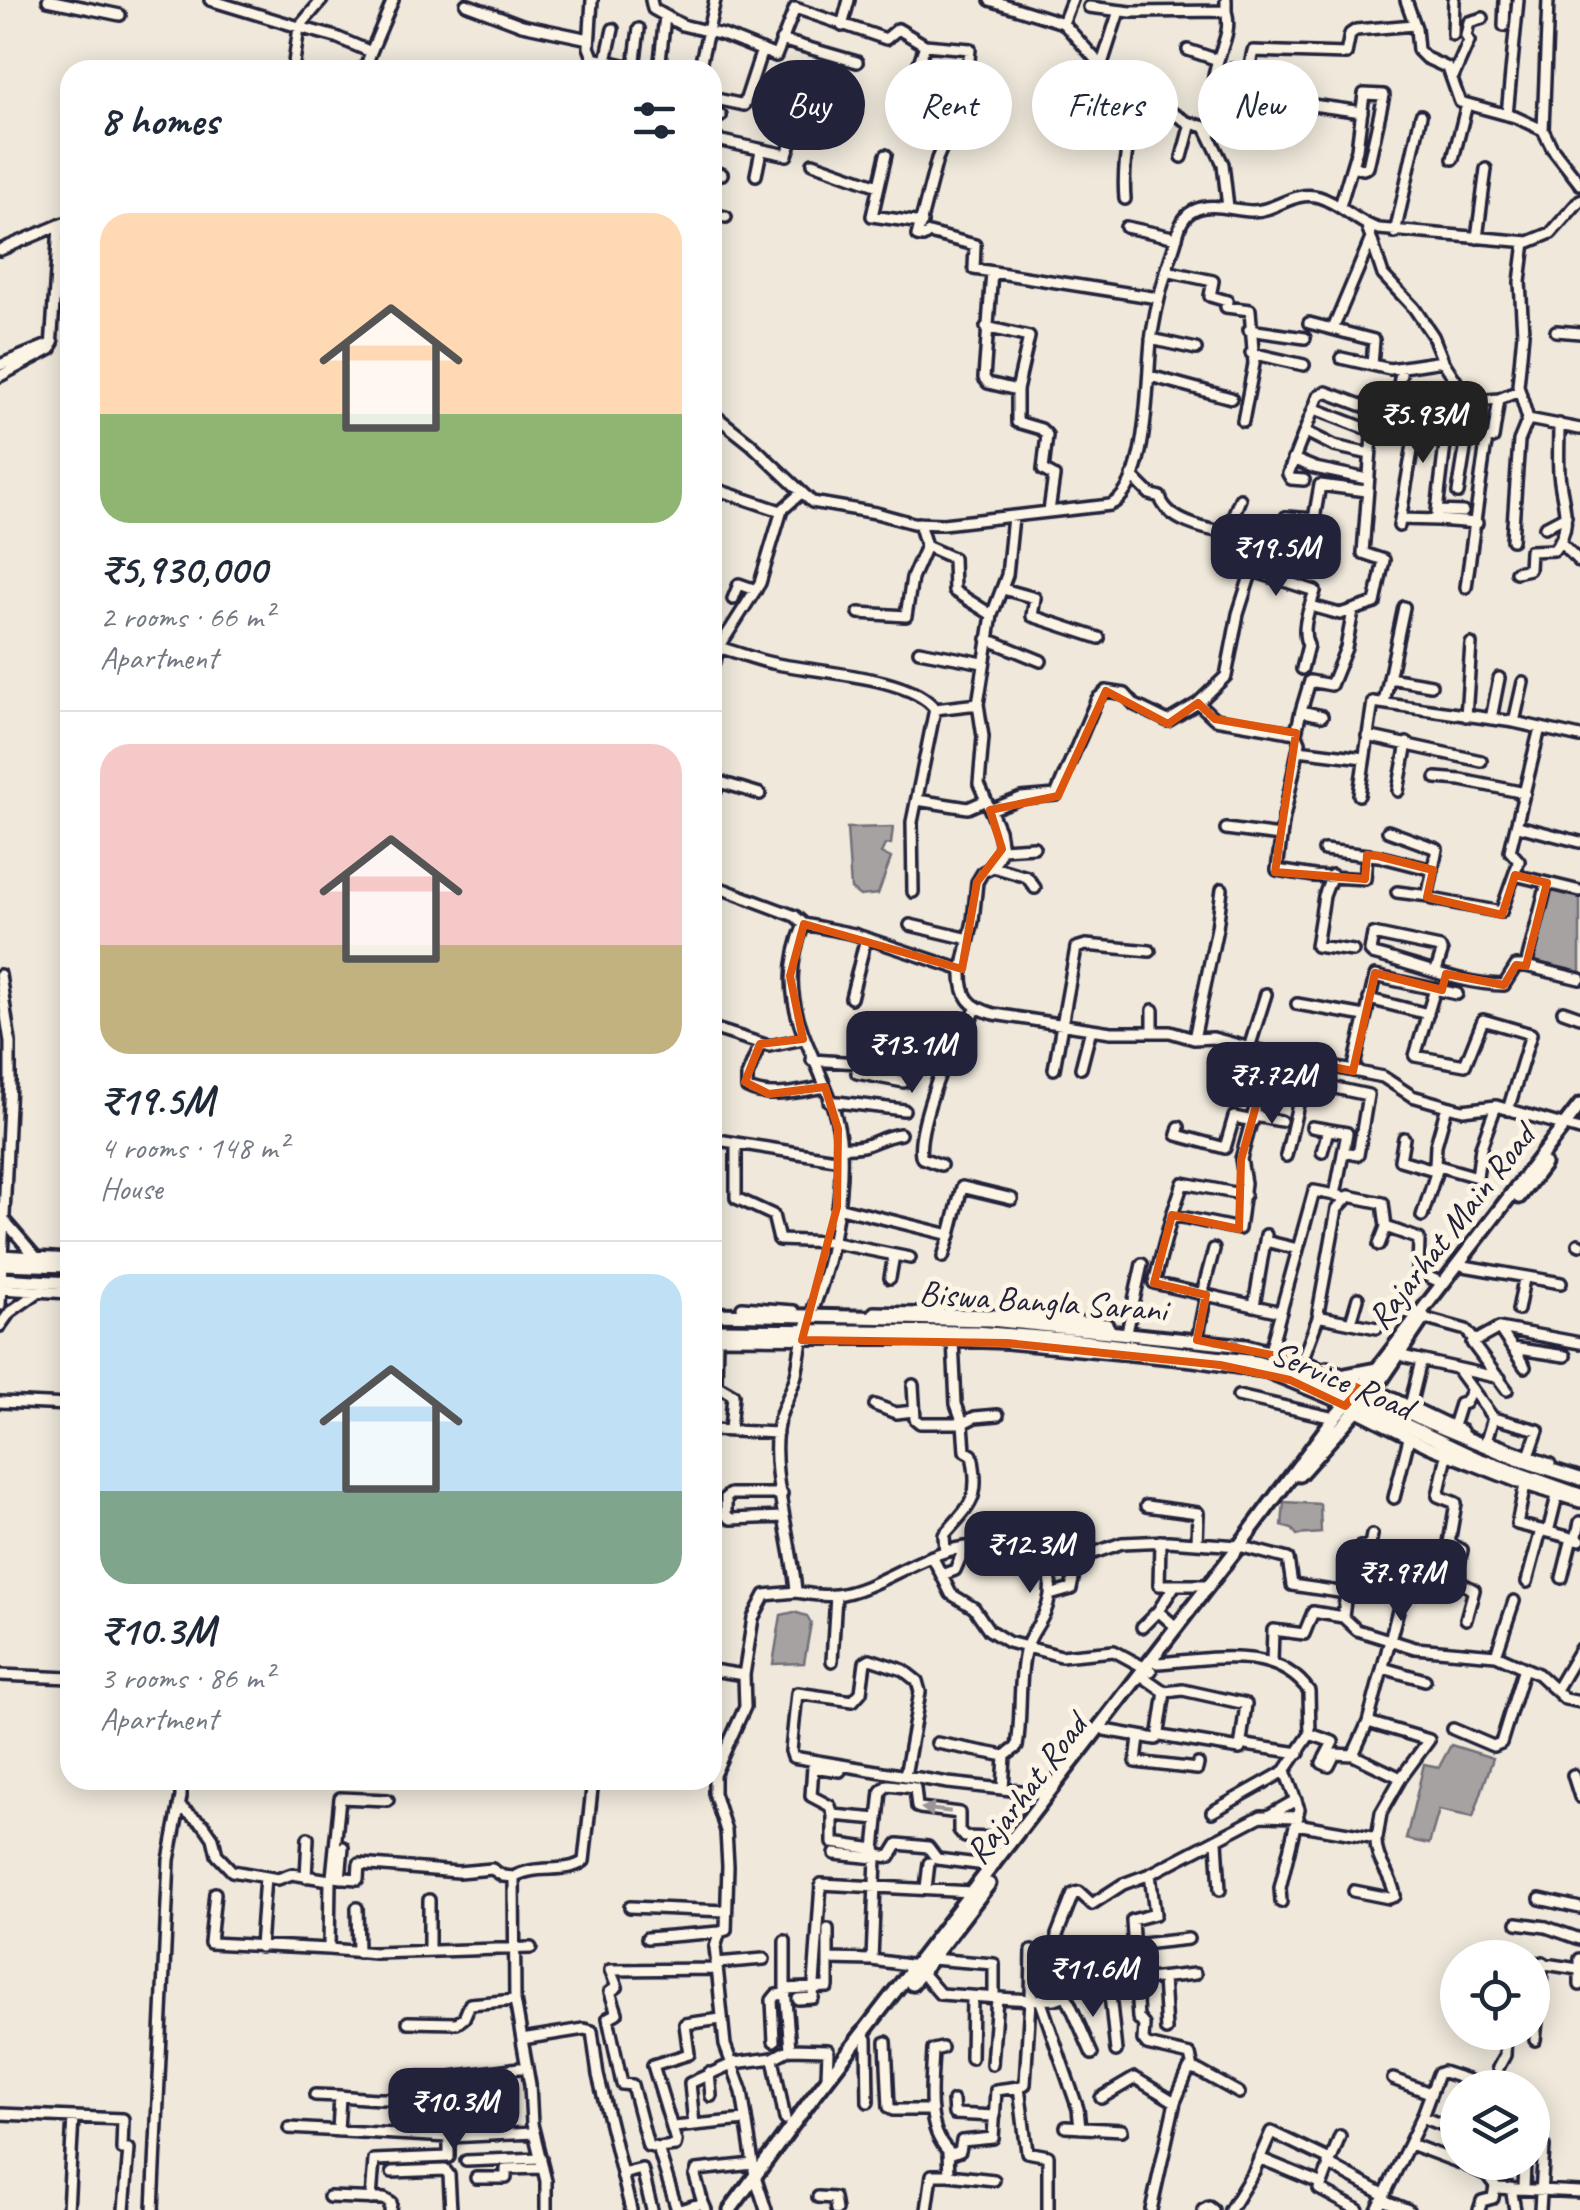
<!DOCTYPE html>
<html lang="en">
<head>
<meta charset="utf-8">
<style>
	:root { --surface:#fff; --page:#f2f2f3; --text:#1f2937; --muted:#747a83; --line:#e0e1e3; --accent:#22223b }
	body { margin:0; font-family:Caveat,sans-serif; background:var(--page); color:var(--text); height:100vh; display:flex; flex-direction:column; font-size:38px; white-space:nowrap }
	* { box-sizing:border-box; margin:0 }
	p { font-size:32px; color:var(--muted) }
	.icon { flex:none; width:55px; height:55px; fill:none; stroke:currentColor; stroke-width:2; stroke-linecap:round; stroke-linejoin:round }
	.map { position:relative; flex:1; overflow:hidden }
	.panel { position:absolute; left:60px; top:60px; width:662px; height:1730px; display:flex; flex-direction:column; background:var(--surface); border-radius:30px; box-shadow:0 5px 25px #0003 }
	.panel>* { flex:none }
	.guide { position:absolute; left:752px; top:60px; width:678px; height:90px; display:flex; gap:20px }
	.controls { position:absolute; left:1440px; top:1940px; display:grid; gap:20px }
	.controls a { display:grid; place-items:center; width:110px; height:110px; border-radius:50%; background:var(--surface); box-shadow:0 5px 25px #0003; font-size:50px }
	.price { position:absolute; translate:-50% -85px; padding:0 22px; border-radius:20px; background:var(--accent); color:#fff; font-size:32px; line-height:65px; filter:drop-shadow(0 2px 5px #0008) }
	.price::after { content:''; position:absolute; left:50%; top:60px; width:30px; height:22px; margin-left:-15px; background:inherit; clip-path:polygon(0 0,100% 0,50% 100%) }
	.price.on { background:#222; color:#fff }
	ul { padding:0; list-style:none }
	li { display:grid; align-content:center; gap:20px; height:530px; padding:0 40px }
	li+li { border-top:2px solid var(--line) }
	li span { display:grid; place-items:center; height:310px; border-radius:30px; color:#555 }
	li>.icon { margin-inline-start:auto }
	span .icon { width:180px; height:180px; fill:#fffc; stroke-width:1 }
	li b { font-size:42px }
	h2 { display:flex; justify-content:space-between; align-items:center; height:120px; padding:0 40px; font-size:42px }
	.tag { padding:0 35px; border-radius:45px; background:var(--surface); box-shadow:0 5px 25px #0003; font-size:35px; line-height:90px }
	.tag.on { background:var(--accent); color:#fff }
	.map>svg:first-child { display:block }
	.water { fill:#a6a2a2; stroke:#716f79; stroke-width:2.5 }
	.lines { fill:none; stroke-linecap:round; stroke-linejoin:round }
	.minor-casing { stroke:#22223b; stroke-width:16 }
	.major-casing { stroke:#22223b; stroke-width:19 }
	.minor { stroke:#fcf5e5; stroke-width:9 }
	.major { stroke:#fcf5e5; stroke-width:11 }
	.oneway { fill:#9a9698 }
	.marked { fill:none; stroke:#de560e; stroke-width:8; stroke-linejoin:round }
	.labels { text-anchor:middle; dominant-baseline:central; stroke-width:10; stroke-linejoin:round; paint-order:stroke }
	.street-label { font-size:35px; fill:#22223b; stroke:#fcf5e5 }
</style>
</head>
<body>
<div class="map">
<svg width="1580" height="2210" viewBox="0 0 1580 2210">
	<rect width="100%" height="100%" fill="#efe8db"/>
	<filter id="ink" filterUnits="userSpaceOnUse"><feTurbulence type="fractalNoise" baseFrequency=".01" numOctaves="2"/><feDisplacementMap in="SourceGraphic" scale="20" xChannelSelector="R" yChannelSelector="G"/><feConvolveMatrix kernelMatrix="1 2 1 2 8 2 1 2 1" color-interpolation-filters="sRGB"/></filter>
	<g filter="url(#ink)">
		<path class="water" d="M893,827l-2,17 -6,1 -4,8 10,5 -13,36 -18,2 -9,-7 -4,-61z
			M1547,886l33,9v81l-52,-12z
			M1284,1502l36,2 1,29 -24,2 -5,-6 -10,-3z
			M794,1612l13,4 4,7 -7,40 -31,1 8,-49z
			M1451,1745l42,13 -20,59 -34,-7 -10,34 -23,-5 18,-75 15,3z"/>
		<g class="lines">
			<defs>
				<path id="minor" d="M48,0l72,15
					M210,0l89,27 23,-27
					M592,0l-3,47 9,23
					M651,0l2,9 29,16 41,10 53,21 19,-48 91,31 12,-10 27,16 45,4 -4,42 -29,68 -20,77 6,1 6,-4 46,12 -1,24 184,29
					M990,0l73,23 45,50 79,49 18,5 18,37 5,43
					M1406,0l10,28 2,22 8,8 22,10 12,34 55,15 28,13 9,18 28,36
					M466,4l56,21 67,14
					M1089,7l42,5 95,-1v-11
					M1063,23l9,-23
					M842,26l7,-26
					M1504,26l1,-26
					M1453,35l1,-35
					M781,40l76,22
					M1188,50l30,10
					M371,52l-5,14 12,4
					M593,58l53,12
					M606,61l7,-32
					M634,67l5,-38
					M1101,67l18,-56
					M293,70l6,-43 37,10 35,15 22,-52
					M659,70l6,-54
					M699,70l16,-70
					M1214,76l15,-1 3,-6h17l4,-18 93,3 4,-20 6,-4 58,-5
					M1453,77l16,-36 -3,-5 3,-14 14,-4
					M909,92l16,-47
					M712,98l32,7 18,-55
					M1298,103l64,9
					M712,113l9,3
					M1507,115l11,-115
					M1215,117l25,-8 29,3
					M1543,130l5,-130
					M1084,131l45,6
					M1211,134c6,-20 1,-39 3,-58 3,-23 19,-42 12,-65
					M712,139l75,16 16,-47
					M886,155l-14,61 50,7
					M1182,157l9,-34
					M1453,159l14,-55
					M813,163l65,23
					M712,172l10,2
					M756,175l5,-24
					M1125,199c-3,-36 4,-70 16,-104
					M1340,206l17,-57 7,-55 20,1 -16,72 -5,2 -11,-3
					M712,214l14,3
					M1367,226l16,49 31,33 19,28 10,25 24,37 9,3 23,-2 20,-8
					M1126,227l51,11
					M1395,233l26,-118
					M1477,238l9,-69
					M1525,242l-5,40 3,51 -5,53 10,33 52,10
					M0,250l64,-27 6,1
					M1166,271l47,10 -3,15 17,5 -1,6 24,3 4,54 -11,57
					M1309,323l65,17 -2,25
					M986,327l43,10 -12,53 -29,-7 -4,-5 8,-106
					M1333,329l37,-88
					M1249,330l56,8
					M1556,331l24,2
					M1151,339l45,10
					M1251,353l53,12
					M1341,358l49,11 53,-8
					M0,365l53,-22
					M0,376l51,-27 8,-123
					M1150,376l81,22
					M1017,390v32l24,7 6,6 -4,35 11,6 -5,35
					M1395,403l7,6 13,2 3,5 -19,110
					M1315,409l57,22
					M712,413l39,31 61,58 64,11 37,10 30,1 167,-19c41,-18 36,-133 42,-172 5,-31 13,-60 23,-89 4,-13 5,-26 18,-33 19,-10 40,0 60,0 23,0 41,-21 66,-14 23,7 37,26 60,32l150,13 22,-9 29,-33
					M1306,432l28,14 36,8
					M1293,459l22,9 52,11
					M1132,476l18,18 10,3c7,24 44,32 66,36
					M1304,480l-13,-1 -3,-5 31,-79 7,-3 48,18
					M721,491l60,20
					M1458,493l15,-93
					M1463,512l-26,-1 11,-91 21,-2
					M1400,519l37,1v-9
					M1437,520l40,3
					M1545,527l21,-11
					M1512,540l7,-99 9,-22
					M1278,542l8,-25 28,2 6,-34 46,6
					M1561,543l19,19
					M926,546l27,12 1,33 38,24
					M1253,571l62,20c-5,16 -15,38 -7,54l-6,24
					M1516,572l13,-3 1,-18 24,-1c21,-25 7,-48 5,-77 -1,-16 0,-32 0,-49
					M1466,587l19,-138 2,-9 6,-2 6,-39
					M1003,589l32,9 -3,18 67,22
					M733,599l6,-15 17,6
					M1311,606l29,8 35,-11 9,-43 -21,-7 11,-143 5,-7h16l7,-34
					M859,613l47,3 6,-38 14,-32 -7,-23
					M987,639l54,22
					M712,646c21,4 40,13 60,17 41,9 140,13 163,46l43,-5
					M919,651l64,12
					M712,666l11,-25 37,-58 22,-73 19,-17
					M1389,678l42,7
					M1198,703l28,-27 12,-62 19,-60v-9l-9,-6 -22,-6 14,-34
					M1384,703l20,-96
					M1301,711l9,-30 21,4 15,-37 7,-37
					M1466,716l5,-72
					M1491,719l8,-41
					M1514,722l9,-40
					M1296,733l4,9 -17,80 -6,48 37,6 51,3 2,-24
					M1367,736l114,25
					M1298,750l66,8
					M1436,778l25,2 64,13
					M1398,791l9,-48
					M1359,795l14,-93 141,20 66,15
					M712,799l8,-17 40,12
					M917,800l51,8 16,-7
					M990,810l31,-12 35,-3 41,-96 9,-8 19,3 10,11 33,16 30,-18 17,16 81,14 5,-22 21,5
					M1518,826l62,16
					M1226,829l54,7
					M1388,831l49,18 -9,44 4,6 69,13 18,-51 -9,-10 30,-123
					M1002,849l32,-2
					M1324,850l54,6 55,14
					M993,867l34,10 8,11
					M1332,875l-8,21 -8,50 37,5
					M1515,875l65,16
					M1547,883l-21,83 54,13
					M712,885l83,31 9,8
					M913,892l-1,-70 23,-113
					M1397,892l32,4
					M910,925l59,14
					M962,970l11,-49 4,-39 6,-10 10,-5 9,-18 -3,-19 -20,-46 4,-47 -5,-33 14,-89 15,-40 6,-58
					M1436,971l6,-19 -2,-4 -67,-14 -3,17 3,3c42,10 88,31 131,31l12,-19h10
					M0,975l10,67v39l-10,224
					M1435,989l-20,67 50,9 18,-45 48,14 -23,76
					M851,998l15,-60
					M1369,999l59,15
					M1297,1004l68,12
					M1563,1011l17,6
					M712,1028l57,18 34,-7
					M1153,1032v-22
					M1194,1039l23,-111 5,-39
					M760,1044l-13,32v12c23,12 53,3 78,-1
					M1249,1048l17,-54
					M1270,1053l-29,106 4,24 -6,46 -67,-14 -18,68 127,29
					M912,1058l33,7
					M812,1060l46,3 -1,10 47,9 4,-22 -39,-9 3,-8
					M1329,1066l-3,20 42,9 -10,60 -14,-3
					M1081,1068l10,-39
					M1054,1069l22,-121 10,-3 64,6
					M1353,1071l22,-95 82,18
					M1216,1089l8,-48
					M829,1101l75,9
					M1447,1106l-11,39 -1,20 42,12 4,-30 15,-41
					M1255,1116l26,5
					M1179,1127l-2,8 48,13 9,-31 19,4
					M1312,1127l35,6 -12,62
					M1404,1138l-4,22 31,9 5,-3
					M712,1139l129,21
					M736,1144v54l37,17 6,25 51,2 80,16
					M841,1147c33,2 32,-9 59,-13
					M1322,1152l6,-22
					M1286,1156l22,-94
					M941,1165l-19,-7c-8,-16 18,-91 29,-108 9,-14 18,-25 25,-41
					M837,1207l113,28 12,-48 50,12
					M1172,1215l11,-32 62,12
					M1422,1216l16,-49
					M5,1221l31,36
					M1265,1241l33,8
					M1578,1244l2,1
					M1379,1245l7,-18
					M0,1255l70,4
					M943,1257l7,-22
					M1464,1266l97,17
					M890,1278l4,-23
					M0,1289l70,4
					M1202,1294l12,-45
					M1254,1306l12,-71
					M742,1307l52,4
					M1518,1310l6,-31
					M874,1312l126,3 107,9 4,7
					M1423,1318l43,12 9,11
					M1351,1322l7,-24
					M0,1326l10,-14 27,-19
					M1377,1328l-55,-11 -4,-4 19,-104 12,-13 34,7 3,24 33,12 -1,33 24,11
					M1499,1328l81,15
					M1127,1332l15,-68
					M712,1338l200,1 95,4 186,18 73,11 71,29 92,46 96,38 55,17
					M717,1338l-1,47 17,10 -3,35
					M1197,1340l9,-45
					M1512,1348l53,8
					M1270,1351l44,-160 26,5
					M1401,1353l5,4 94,21
					M1302,1361l17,-46
					M1322,1368l5,-1 135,64
					M1457,1369l36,49 45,12 -10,29
					M913,1385l2,34 5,4h43l12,-6 23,-2
					M1507,1390l-35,-47 27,-15 26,39
					M1238,1396l96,22
					M0,1402l70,3
					M875,1405l21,8 18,-2
					M1410,1406l11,-45
					M1453,1426l7,-22 5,-1 7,-14
					M712,1430l65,3
					M1486,1441l7,-23
					M1490,1442l60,22
					M1447,1455l-9,41 18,7 -7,40 13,7 -6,30 18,10 -8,29
					M1525,1485l-8,39 63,16
					M782,1494h-52l-4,3v18l5,4 53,-2
					M1394,1498l15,-60
					M1146,1506l52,7 -1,30
					M1548,1532l9,-36
					M1576,1539l4,-17
					M1160,1541l-1,44h50
					M945,1551l-1,-16c27,-31 37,-36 28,-80l-7,-4 -2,-28 -7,-19 -3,-64
					M1052,1555l-2,40 21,-6 6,-30
					M932,1556l19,38 23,14 15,22 19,12 53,14 53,-5 37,20
					M942,1575l13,-5 10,-23 51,-2 61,14 45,-16 46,-2 71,5 49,13 4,26 54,8 -3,24 14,13 58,18 81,7 42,19 27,25 15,3
					M1562,1578l10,-40
					M1527,1582l14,-52
					M1175,1585l-17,26 18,16
					M796,1592c13,2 27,5 40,3 41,-5 82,-41 129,-48
					M1346,1593l14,-46 10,-2 2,-10
					M1142,1627l16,-16
					M1496,1655l18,-54
					M832,1661l4,-66
					M1272,1662l1,-32 31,4 9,-22 30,5
					M1157,1663c50,-3 118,-20 152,28l1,43 -25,37 14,38 -19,79 1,14
					M1383,1668l42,12
					M712,1670l32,5
					M0,1675l70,3
					M1145,1678l20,14 18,-2 63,14 -6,45 -79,-13 -2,-4 6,-40
					M1556,1690l24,-41
					M1368,1722l61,18 -28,38
					M1453,1729l40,17 8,-3 23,-75
					M1105,1730l51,9
					M1310,1734l23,8 -11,21 7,3 6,-12 18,1 15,-33 32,-119
					M1139,1737l-3,25 61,7 1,-5
					M937,1743l68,13
					M1246,1745l53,8
					M813,1766l-2,30 19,10 3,9
					M813,1767l27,4
					M1573,1775l7,22
					M905,1776l15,-84 -3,-11 -14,-11 -33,-11 -5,3 -4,30 -8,9 -56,-8 -6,58 2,6 155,26 100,11
					M1003,1789l2,-33 12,-9c5,-31 1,-63 8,-95 5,-22 21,-31 25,-57
					M179,1806l25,19 9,13 4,17 15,16 46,8 14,-5 38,6 2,-3 26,2 1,-15 99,8 34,-3 11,7 11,1
					M1212,1812l73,-41
					M1268,1816l28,-16
					M878,1819l-45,-4v28l42,6 2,6 13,2 8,-13 30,3 9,12 57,7
					M1296,1824l81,14 4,-25 20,-35 -48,-23
					M1217,1841l3,49
					M875,1849l6,-58 7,-6 27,3 2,19 3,1 39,5v17l6,7 28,1 17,6
					M835,1854l41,4 -4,102 44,6 24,28 90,6 -5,84 -6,3 8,65 21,4v54
					M306,1877l2,-39
					M332,1877l8,-79 48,2
					M340,1878l3,-31
					M926,1888l3,-25
					M1354,1891l35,7 6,-2c-3,-22 -20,-34 -19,-57
					M215,1893l-5,50 119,6 1,-69
					M1540,1899l40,9
					M630,1907l96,4
					M357,1908l1,44
					M1517,1923l29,4 34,12
					M647,1938l73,-6
					M260,1947l5,-70
					M329,1949l46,4 156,-5
					M429,1951v-51
					M1059,1953l129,-14
					M828,1959l44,1
					M931,1959l63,5v34
					M1580,1959v26
					M1532,1962l46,7
					M716,1963l48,-4
					M1163,1978l3,52
					M1109,1985l7,66
					M1064,1988l-7,-53 16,-41 6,-2 13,12 31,-20 27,-10
					M785,1989v-48
					M1066,1995l26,59
					M798,1999l15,-1 8,-114 151,8
					M1040,1999l38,110 2,19
					M1030,2000l25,-1 11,-4 -2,-7 131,-14
					M1031,2000l1,-49
					M408,2022l49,1 7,-5 6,-14 45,-4
					M522,2039l62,-10 8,2 6,44 33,135
					M867,2039l1,63
					M1535,2040l8,-78
					M774,2041l-2,-41 4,-5 10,-1
					M886,2042l3,65 4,3h39
					M942,2048l-9,2c-1,32 -10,82 19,104l8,-3 2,-10 31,-3 3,-48 23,-3
					M773,2058l12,61
					M971,2058l1,-60
					M992,2064l5,-66
					M1498,2068l7,-13 1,-23
					M1193,2069l-3,-14 -43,-10 -4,-5 1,-15 -6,-7 -6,-98 23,-6 -5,-40 111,-58 37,1
					M709,2073l2,23
					M827,2077l1,-27 -38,-1 -5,-60 43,-2v-58
					M1393,2079l37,14
					M315,2095l25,1 -2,35
					M340,2096c13,1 66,8 74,-4 3,-5 2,-11 5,-15h31l77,-10
					M1101,2098l34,-20 40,24 -24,108
					M953,2101l1,13 41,2
					M1175,2102l14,-33 10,2 40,22
					M0,2114l123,5 -1,30h7l-5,61
					M1422,2117l36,14
					M694,2125l-4,-42 44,-20 39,-5 17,-9
					M674,2127l71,-7
					M1066,2127l56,3
					M289,2128l160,9 85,-4
					M1410,2144l48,18
					M658,2148l17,-2 1,-5 -23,-76 36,-11 -4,-30 36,-5
					M948,2152l1,23 45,5
					M1259,2158l63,26 -3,5 39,21
					M466,2161l75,-3
					M1459,2162l28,13 10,13 83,4
					M1328,2164l57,31
					M392,2172l53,-2 4,5 2,35
					M622,2174l20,-5 10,41
					M476,2178h30v-9l37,-1
					M1491,2178l4,-16
					M1322,2184l18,-48
					M1511,2188l4,22
					M1524,2188l1,-26
					M329,2197l55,2 7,4 -1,7
					M818,2197l16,1 2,12
					M371,2199l3,-39 75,-3v-20
					M1383,2200l25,10
					M703,2203l-8,-27 2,-6 56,-6
					M68,2210l5,-93
					M153,2210l16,-350 12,-63v-17
					M546,2210v-29l-14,-57 -2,-39 -15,-85 -1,-123c22,-14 51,-2 70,-16l9,-81
					M677,2210l-19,-62 -10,-2 -16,-61 -10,-1 -14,-66 9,-5 -7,-21 7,-5 -7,-17 107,-1
					M680,2210l23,-7 3,7
					M766,2210l-11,-34 -13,-84 -17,-47 -10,-98 5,-15 6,-2 2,-64 -2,-35 -12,-38v-18l31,-68 -1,-32 9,-57 12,-23 31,-3c-3,-48 -28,-123 -18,-167 3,-17 14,-33 18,-50 3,-13 4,-26 7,-38 3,-13 9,-24 13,-36 16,-42 27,-106 25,-151 -4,-84 -77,-132 -37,-226l50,10 108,36c-1,27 7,37 32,44l117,18h59l24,7 19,-1 75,20 95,19 29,19 35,10 16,4 33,-4 84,24
					M927,2210l5,-35h17
					M1203,2210l6,-3 4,3
					M1230,2210l24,-39 17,-39 59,28
					M1377,2210l45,-93 16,-43 5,-2 37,12
					M1479,2210l3,-9 11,-3 2,-12
					M1540,2210l4,-64"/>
				<path id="major" d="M1519,1197l25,-33
					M0,1264l70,2
					M0,1279l70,4
					M712,1314l278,6 256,26 56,15 128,62 87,36 63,20
					M712,1330l264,2 89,7 191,23 46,14 176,83 102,36
					M1346,1375l31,-6
					M1299,1475l77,-87 48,-71
					M912,1984l77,-100
					M730,2210l81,-110 428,-554 95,-128 43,-49 203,-264"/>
			</defs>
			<use href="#minor" class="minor-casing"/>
			<use href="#major" class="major-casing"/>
			<use href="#minor" class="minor"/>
			<use href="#major" class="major"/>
		</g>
		<defs><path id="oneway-solid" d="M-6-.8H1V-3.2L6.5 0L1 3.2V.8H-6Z" transform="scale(2.5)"/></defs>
		<g class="oneway">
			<use href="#oneway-solid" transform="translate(1229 1344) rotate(7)"/>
			<use href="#oneway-solid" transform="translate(936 1810) rotate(-173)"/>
		</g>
	</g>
	<path class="marked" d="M1106,691l62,33 30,-21 17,16 81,14 -21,139 90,7 2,-24 11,1 55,14 -6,27 75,18 13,-40 32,8 -21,83 -10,-1 -12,20 -58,-11 -4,16 -67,-17 -22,98 -83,-16 -29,105 -2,69 -67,-14 -18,68 52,12 -9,45 105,21 58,28 -15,17 -55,-26 -70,-15 -213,-22 -205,-3 35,-133 1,-78 -13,-42 -56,7 -24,-12 15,-38 43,-5 -13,-63 14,-52 158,45 15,-87 25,-33 -12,-39 68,-14z"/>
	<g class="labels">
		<g class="street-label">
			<text transform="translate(1451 1227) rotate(-52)">Rajarhat Main Road</text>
			<text transform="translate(1043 1301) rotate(4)">Biswa Bangla Sarani</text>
			<text transform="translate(1342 1380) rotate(23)">Service Road</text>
			<text transform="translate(1026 1789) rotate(-53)">Rajarhat Road</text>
		</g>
	</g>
</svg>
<div class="controls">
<a><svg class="icon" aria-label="locate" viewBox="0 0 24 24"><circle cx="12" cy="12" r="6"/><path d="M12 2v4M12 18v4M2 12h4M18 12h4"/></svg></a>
<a><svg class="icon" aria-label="layers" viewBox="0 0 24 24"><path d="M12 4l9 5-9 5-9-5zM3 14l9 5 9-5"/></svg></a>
</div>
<b class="price on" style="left:1423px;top:466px">₹5.93M</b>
<b class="price" style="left:1276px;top:599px">₹19.5M</b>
<b class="price" style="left:912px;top:1096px">₹13.1M</b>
<b class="price" style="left:1272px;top:1127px">₹7.72M</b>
<b class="price" style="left:1030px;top:1596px">₹12.3M</b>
<b class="price" style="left:1401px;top:1624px">₹7.97M</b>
<b class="price" style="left:1093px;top:2020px">₹11.6M</b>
<b class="price" style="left:454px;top:2153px">₹10.3M</b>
<div class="guide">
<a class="tag on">Buy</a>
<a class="tag">Rent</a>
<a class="tag">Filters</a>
<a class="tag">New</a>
</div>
<section class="panel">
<h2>8 homes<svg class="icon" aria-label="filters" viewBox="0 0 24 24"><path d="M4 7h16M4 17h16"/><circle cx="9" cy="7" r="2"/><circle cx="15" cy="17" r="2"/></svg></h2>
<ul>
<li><span style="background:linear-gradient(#ffd9b3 65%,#8fb573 0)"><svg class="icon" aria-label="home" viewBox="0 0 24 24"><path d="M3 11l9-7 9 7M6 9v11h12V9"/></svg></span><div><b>₹5,930,000</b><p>2 rooms · 66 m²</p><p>Apartment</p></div></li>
<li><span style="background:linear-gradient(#f6c9c9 65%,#c2b280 0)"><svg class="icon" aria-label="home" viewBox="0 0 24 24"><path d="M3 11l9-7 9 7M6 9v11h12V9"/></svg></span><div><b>₹19.5M</b><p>4 rooms · 148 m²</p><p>House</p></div></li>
<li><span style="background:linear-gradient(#bfe0f5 70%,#7fa58c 0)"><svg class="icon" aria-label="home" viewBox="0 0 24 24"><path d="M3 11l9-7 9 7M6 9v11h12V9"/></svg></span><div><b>₹10.3M</b><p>3 rooms · 86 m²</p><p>Apartment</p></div></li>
</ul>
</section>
</div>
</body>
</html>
